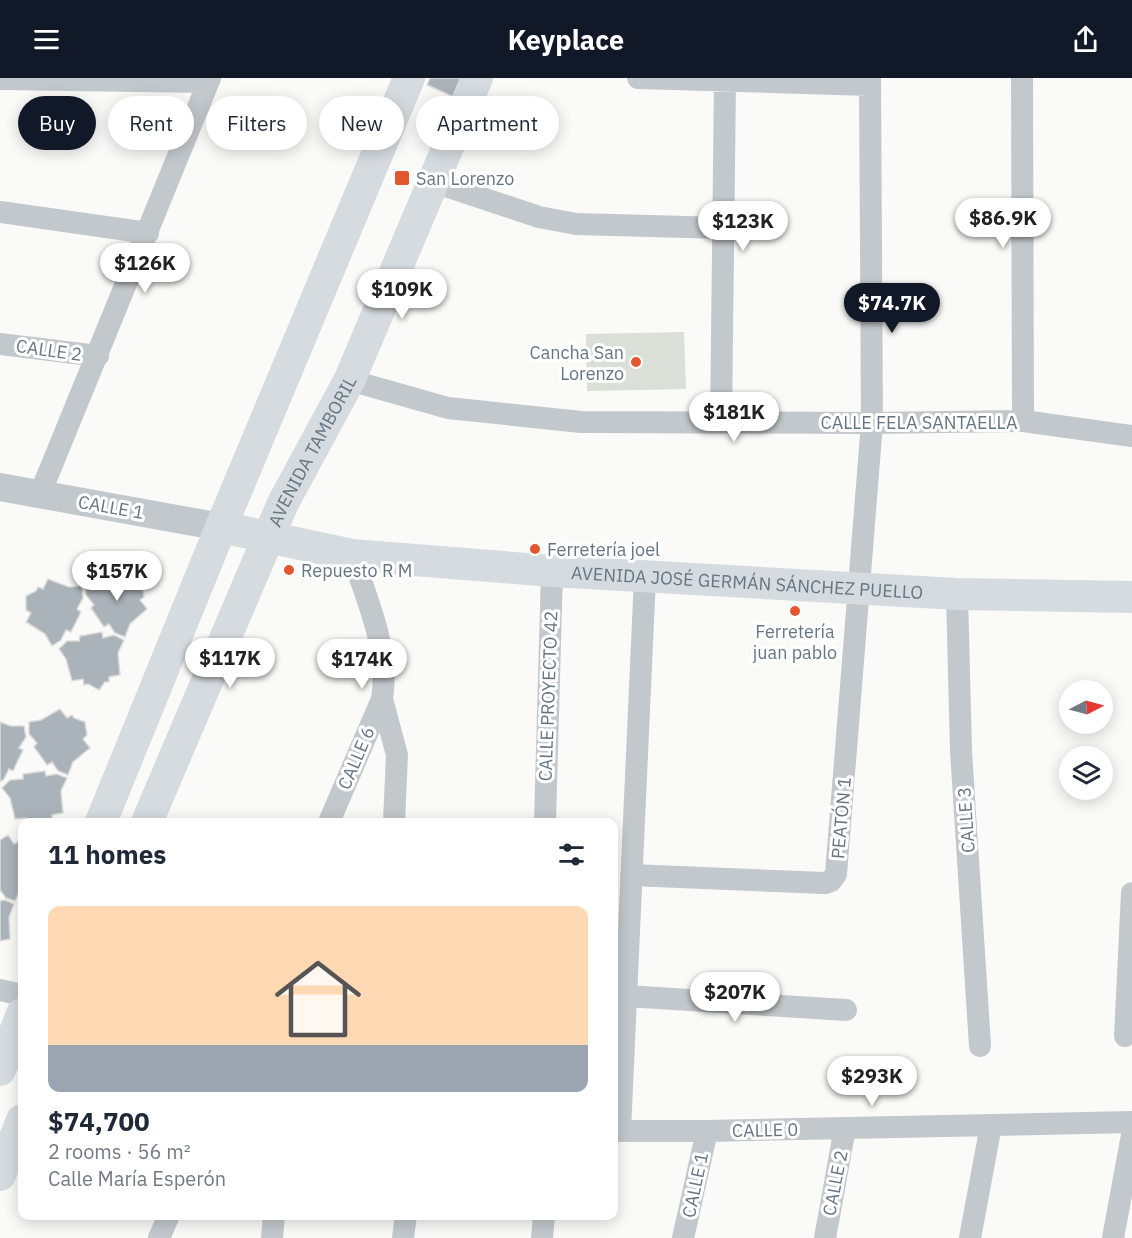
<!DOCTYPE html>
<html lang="en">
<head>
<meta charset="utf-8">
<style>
	:root { --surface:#fff; --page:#f6f6f7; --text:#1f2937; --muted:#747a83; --line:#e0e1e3; --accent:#111827 }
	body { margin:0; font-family:"IBM Plex Sans",sans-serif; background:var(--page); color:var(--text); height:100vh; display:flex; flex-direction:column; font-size:22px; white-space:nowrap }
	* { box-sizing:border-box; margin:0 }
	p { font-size:20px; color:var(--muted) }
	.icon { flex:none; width:33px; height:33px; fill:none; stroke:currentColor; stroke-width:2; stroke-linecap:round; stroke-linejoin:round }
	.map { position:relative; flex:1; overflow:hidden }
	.side { position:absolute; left:18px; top:740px; width:600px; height:402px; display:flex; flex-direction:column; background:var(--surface); border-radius:12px; box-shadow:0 3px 15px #0003 }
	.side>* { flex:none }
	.top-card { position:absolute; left:18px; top:18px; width:600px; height:54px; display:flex; gap:12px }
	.needle { width:39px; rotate:84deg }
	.tools { position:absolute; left:1059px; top:602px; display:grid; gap:12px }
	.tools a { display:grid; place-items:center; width:54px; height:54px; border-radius:50%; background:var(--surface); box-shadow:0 3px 15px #0003; font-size:30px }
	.price { position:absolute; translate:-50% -51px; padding:0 14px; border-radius:21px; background:#fff; color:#222; font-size:20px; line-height:39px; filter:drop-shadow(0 2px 3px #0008) }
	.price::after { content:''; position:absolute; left:50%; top:36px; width:18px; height:14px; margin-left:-9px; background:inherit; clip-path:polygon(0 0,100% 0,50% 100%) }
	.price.current { background:var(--accent); color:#fff }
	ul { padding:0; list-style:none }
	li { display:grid; align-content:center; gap:12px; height:318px; padding:0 30px }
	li+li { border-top:2px solid var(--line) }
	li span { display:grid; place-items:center; height:186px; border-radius:12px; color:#555 }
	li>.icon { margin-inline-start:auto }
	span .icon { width:108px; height:108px; fill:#fffc; stroke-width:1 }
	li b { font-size:26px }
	h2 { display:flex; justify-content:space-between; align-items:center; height:72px; padding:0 30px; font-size:26px }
	.chip { padding:0 21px; border-radius:27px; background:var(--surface); box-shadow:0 3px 15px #0003; font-size:21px; line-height:54px }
	.chip.current { background:var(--accent); color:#fff }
	header { display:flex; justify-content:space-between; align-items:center; height:78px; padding:0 30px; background:var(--accent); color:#fff; font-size:27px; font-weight:700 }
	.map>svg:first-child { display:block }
	.green { fill:#dadfd7 }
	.building { fill:#aab3b9; stroke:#dcdcda; stroke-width:1.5 }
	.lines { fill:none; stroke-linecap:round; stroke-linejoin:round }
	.minor { stroke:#c3c8cc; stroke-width:22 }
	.tertiary { stroke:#c3c8cc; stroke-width:28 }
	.secondary { stroke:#d6dbdf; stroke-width:32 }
	.poi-dot { fill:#e4572e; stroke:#fff; stroke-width:2 }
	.labels { text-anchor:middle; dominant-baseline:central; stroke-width:6; stroke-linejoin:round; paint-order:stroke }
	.poi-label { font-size:18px; fill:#657683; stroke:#fff; text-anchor:start }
	.street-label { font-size:18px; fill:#657683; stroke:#fff }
</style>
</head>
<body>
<header><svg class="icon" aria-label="menu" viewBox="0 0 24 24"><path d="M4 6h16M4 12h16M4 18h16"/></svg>Keyplace<svg class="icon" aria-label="share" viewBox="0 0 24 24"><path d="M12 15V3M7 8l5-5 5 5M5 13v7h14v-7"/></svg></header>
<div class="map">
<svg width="1132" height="1160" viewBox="0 0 1132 1160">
	<rect width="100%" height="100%" fill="#fafaf8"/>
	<path class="green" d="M684,254l2,57 -99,2 -1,-57z"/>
	<path class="building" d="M430,0h32l-8,19 -27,-12z
		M117,493l7,8 4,-2 3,3 11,4 2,13 -4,3 7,9 -17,15 -5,13 -10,-4 -6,-9 -5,3 -13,-19 3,-3 -8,-10 -1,-11 13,-2z
		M48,501l21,8 13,-1 1,12 -6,11 4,3 -10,20 -5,-2 -5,10 -9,6 -7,-12 -19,-12 5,-9 -5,-3v-14l10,-5 2,-4 5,2z
		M102,554l1,6 11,-3 10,5 -6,13 2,22 -11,2v5h-4l-6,8 -11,-6 -4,1 -1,-6 -11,2 -6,-22 -7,-10 8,-8h12l1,-5z
		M60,631l7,9 5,-3 2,3 11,4 2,13 -4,4 7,9 -17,14 -5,13 -10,-4 -6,-9 -5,3 -13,-18 3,-4 -8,-9v-12l12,-2z
		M0,644l11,4h13l2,11 -7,11 4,2 -10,21 -4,-2 -5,10 -4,3z
		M45,693l1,5 11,-2 10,4 -6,13 2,22 -11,2v5l-4,2h-21l-1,-4 -11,1 -5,-21 -8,-10 8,-8 13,-1v-5z
		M8,757l6,9 5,-3 3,4v41l-7,15 -9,-3 -6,-8v-50z
		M5,822l9,4 -5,13 1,22 -10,2v-40z"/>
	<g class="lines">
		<path class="minor" d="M638,0l232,7
			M1022,0l1,343
			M0,1l208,3
			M434,104l105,35 37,7 147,4
			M0,134l148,21
			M0,266l98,12
			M350,301l13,5 85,24 133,14 291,1 151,-2 109,15
			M721,345l4,-343
			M40,416l170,-416
			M957,516l4,157 19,295
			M382,621l15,56 -3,67
			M329,744l53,-123c8,-49 -15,-99 -30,-144
			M545,744l7,-251
			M631,797l194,8 6,-2 5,-7 36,-451 -2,-345
			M0,912l22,5
			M626,918l220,14
			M1125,958l7,-143
			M614,1053h93l425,-9
			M620,1053l25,-554
			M159,1160l10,-23
			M272,1160l2,-23
			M403,1160l3,-23
			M542,1160l2,-23
			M683,1160l24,-107
			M825,1160l20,-110
			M970,1160l21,-113
			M1113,1160l19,-103"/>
		<path class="tertiary" d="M0,409l221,40"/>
		<g class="secondary">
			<path id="s1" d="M221,449l131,28 200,16 405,23 175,3"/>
			<path d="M101,744l120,-295 188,-449"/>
			<path id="s2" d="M147,744l136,-319 67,-124 127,-301"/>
			<path d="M0,992l22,-56"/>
			<path d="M0,1097l22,-55"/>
		</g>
	</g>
	<g class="poi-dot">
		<rect x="394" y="92" width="16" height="16" rx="3"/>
		<circle cx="636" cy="284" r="6"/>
		<circle cx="535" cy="471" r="6"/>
		<circle cx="289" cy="492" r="6"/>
		<circle cx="795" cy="533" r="6"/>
	</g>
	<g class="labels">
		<g class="poi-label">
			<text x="416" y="100">San Lorenzo</text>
			<text x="624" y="274" text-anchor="end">Cancha San<tspan x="624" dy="21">Lorenzo</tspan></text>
			<text x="547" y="471">Ferretería joel</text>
			<text x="301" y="492">Repuesto R M</text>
			<text x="795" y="553" text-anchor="middle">Ferretería<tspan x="795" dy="21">juan pablo</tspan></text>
		</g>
		<g class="street-label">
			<text transform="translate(49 272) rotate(8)">CALLE 2</text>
			<text x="919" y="344">CALLE FELA SANTAELLA</text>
			<text stroke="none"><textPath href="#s2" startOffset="406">AVENIDA TAMBORIL</textPath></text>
			<text transform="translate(111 429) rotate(10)">CALLE 1</text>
			<text stroke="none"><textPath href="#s1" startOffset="530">AVENIDA JOSÉ GERMÁN SÁNCHEZ PUELLO</textPath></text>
			<text transform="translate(548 618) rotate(-88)">CALLE PROYECTO 42</text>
			<text transform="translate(356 680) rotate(-67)">CALLE 6</text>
			<text transform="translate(841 740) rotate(-85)">PEATÓN 1</text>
			<text transform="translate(966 742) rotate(-94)">CALLE 3</text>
			<text transform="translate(765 1052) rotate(-1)">CALLE 0</text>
			<text transform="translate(835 1105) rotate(-79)">CALLE 2</text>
			<text transform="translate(695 1107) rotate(-78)">CALLE 1</text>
		</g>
	</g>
</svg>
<div class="tools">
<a><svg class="needle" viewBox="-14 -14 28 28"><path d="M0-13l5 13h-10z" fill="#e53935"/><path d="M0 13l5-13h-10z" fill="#747a83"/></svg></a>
<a><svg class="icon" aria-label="layers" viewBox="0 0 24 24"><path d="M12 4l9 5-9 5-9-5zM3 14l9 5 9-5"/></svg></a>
</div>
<b class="price" style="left:1003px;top:171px">$86.9K</b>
<b class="price" style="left:743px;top:174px">$123K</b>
<b class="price" style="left:145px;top:216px">$126K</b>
<b class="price" style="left:402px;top:242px">$109K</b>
<b class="price current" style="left:892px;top:256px">$74.7K</b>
<b class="price" style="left:734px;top:365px">$181K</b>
<b class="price" style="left:117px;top:524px">$157K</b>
<b class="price" style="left:230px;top:611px">$117K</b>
<b class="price" style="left:362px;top:612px">$174K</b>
<b class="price" style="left:735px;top:945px">$207K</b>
<b class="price" style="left:872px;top:1029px">$293K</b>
<div class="top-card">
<a class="chip current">Buy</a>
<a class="chip">Rent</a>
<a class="chip">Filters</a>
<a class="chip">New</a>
<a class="chip">Apartment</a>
</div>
<section class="side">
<h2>11 homes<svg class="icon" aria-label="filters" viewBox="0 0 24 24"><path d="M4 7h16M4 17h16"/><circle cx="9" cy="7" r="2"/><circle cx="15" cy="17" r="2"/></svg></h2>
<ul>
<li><span style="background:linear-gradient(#ffd9b3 75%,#9aa5b1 0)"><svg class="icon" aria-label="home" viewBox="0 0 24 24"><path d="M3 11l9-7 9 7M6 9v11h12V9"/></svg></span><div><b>$74,700</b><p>2 rooms · 56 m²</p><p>Calle María Esperón</p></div></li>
</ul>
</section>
</div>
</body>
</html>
